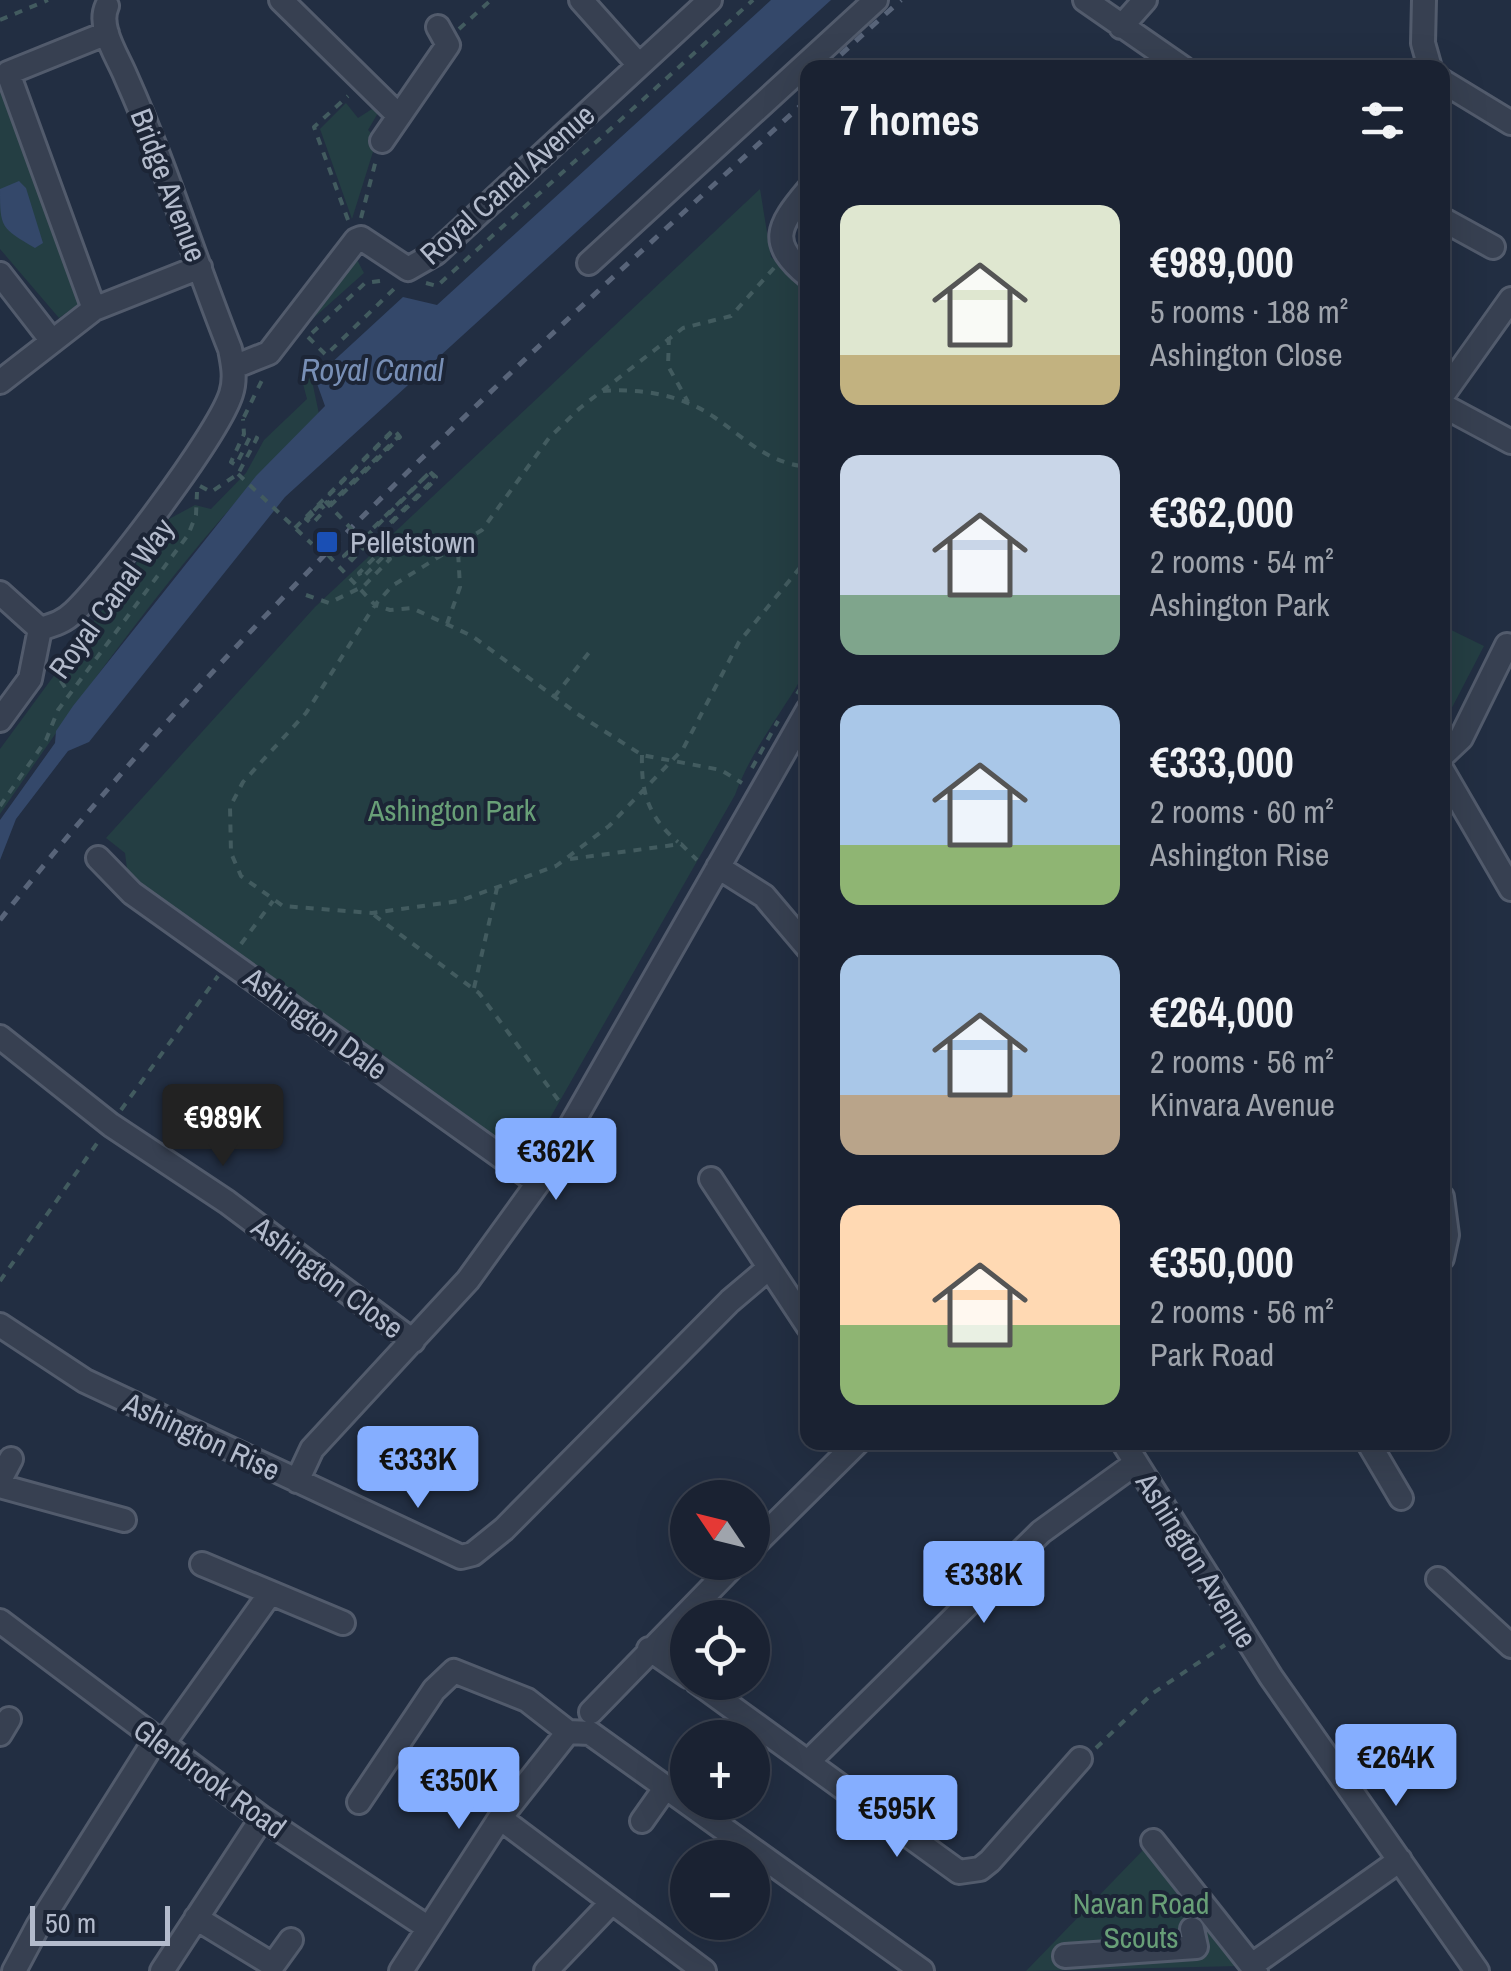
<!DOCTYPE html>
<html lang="en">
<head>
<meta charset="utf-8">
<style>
	:root { --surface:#1a2232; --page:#272f3e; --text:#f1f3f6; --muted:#9fa4ac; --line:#383f4d; --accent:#85aeff }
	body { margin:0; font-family:"Archivo Narrow",sans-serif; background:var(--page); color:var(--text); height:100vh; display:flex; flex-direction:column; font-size:38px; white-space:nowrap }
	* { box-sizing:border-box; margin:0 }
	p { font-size:32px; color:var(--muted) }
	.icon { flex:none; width:55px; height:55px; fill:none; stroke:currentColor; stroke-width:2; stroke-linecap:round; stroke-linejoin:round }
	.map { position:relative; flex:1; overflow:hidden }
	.panel { position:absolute; left:800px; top:60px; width:650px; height:1390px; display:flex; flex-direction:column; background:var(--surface); border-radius:20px; box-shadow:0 10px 40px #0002,0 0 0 2px var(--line) }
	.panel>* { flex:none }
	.needle { width:65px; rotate:305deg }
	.controls { position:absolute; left:670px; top:1480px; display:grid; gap:20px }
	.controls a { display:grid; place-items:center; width:100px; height:100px; border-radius:50%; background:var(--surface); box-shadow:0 10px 40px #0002,0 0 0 2px var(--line); font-size:50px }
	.scale { position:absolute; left:30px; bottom:25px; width:140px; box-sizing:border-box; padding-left:10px; border:5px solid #b3bbcc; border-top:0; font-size:28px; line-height:35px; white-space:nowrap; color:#b3bbcc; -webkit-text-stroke:8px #1c2536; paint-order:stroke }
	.price { position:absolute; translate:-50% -85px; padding:0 22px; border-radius:10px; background:var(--accent); color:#111; font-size:32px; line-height:65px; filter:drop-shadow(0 2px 5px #0008) }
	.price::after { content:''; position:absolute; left:50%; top:60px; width:30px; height:22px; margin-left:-15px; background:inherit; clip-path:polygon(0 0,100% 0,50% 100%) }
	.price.on { background:#222; color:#fff }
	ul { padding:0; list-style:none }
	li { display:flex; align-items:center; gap:30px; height:250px; padding:0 40px }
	li span { display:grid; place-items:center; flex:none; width:280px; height:200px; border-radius:20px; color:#555 }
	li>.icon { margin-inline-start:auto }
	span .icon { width:120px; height:120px; fill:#fffc; stroke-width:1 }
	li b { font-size:42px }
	h2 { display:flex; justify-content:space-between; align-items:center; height:120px; padding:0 40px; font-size:42px }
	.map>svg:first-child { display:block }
	.green { fill:#243e43 }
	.water { fill:#34486a }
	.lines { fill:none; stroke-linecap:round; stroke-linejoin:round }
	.minor-casing { stroke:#525b6c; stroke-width:28 }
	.path { stroke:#425b5f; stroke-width:4; stroke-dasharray:8 8; stroke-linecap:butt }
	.minor { stroke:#374051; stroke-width:22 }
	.rail { stroke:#586479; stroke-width:5; stroke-dasharray:10 10; stroke-linecap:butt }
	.path-bridge { stroke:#425b5f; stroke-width:4; stroke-dasharray:8 8; stroke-linecap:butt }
	.transit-dot { fill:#1a4fb4; stroke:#1c2536; stroke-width:4 }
	.labels { text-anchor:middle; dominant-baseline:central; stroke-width:8; stroke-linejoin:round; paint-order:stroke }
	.street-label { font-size:30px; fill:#b3bbcc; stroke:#1c2536 }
	.poi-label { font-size:30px; fill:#b3bbcc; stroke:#1c2536; text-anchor:start }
	.park-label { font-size:30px; fill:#689f77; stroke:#1c2536 }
	.water-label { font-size:32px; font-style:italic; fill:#788fb6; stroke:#1c2536 }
</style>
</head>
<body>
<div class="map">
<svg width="1511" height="1971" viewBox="0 0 1511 1971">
	<rect width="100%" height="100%" fill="#222e42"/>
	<path class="green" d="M0,89l82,213 -23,16 -59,-69z
		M346,103l12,15 14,-9 6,4 -10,17 9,9 -25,80 -32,-90z
		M760,189l11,68 36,31v380c-24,45 -54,78 -72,127l-205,358 -14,2 -388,-278 -3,-24 -19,-15 209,-231z
		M353,252l11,21 -75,67z
		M311,376l8,38c-122,120 -223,259 -319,400v-65l169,-230 26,-14 16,4 35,-36 18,-33 43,-41 -4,-15z
		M1443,626l41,20 -40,77 -2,-2z
		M1146,1847l94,119 -214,5z"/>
	<path class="water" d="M771,0h60l-546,497 -196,245 -21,9 -52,68 -16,41v-40l55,-77 1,-12 17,-25 183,-230 69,-70 -10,-28 88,-81 34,8z
		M19,181l7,7 17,55 -8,5c-34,-20 -35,-20 -35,-59z"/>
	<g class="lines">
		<defs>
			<path id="minor" d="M281,0l117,115
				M581,0l58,65
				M1085,0l98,68
				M1424,0l-1,43 7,25
				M1121,27l24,-27
				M1442,81l69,42
				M382,141l66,-96 -10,-18
				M808,190c-31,37 -40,53 0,86
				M1442,219l51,28
				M589,263l287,-263
				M0,274l52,67
				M94,309l-86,-236 99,-40
				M234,367l35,-14 87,-113 5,-2 47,31 28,-16 274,-253
				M0,382l94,-73 106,-42
				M1442,396l69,-97
				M1442,405l69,37
				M0,593l40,36
				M40,629c13,-4 24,-7 34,-17 34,-32 144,-177 157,-218 5,-15 2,-30 -1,-45 -36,-90 -64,-183 -104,-272 -8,-20 -29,-50 -19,-71
				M0,720l30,-41 10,-50
				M1442,756l19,-18 46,-93
				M1442,770l69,119
				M98,858l34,35 406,290
				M718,867l46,29 44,52
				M0,1037l111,88 116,77 186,139
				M711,1179l97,147
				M1442,1197l5,38 -5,23
				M0,1325l85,56 376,176 12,-3 31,-25 226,-228 39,-33
				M1123,1442l148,235 206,294
				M1368,1442l33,56
				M0,1480l11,-21
				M297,1481l15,-32 156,-169 70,-97 270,-473
				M0,1486l124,34
				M752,1547l106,-105
				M202,1564l141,59
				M1438,1579l73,67
				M0,1621l262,197 165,109
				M649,1649l39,27
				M697,1682l262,190 21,-3 10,-8 90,-102
				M591,1712l146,-150
				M0,1734l9,-15
				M162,1745l107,-150
				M809,1761l232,-229 95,-69
				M359,1802l75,-112 20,-19 73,29 41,32 22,1 332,238
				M500,1818l204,153
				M642,1821l24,-34
				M1153,1841l103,130
				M196,1918l77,47 18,-25
				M1065,1956l131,-9 -4,-18
				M1252,1965l148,-105
				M14,1971l24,-45 117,-186
				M162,1971l100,-153
				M401,1971l99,-153 68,-86
				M546,1971l66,-69"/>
		</defs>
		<use href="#minor" class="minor-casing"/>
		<path class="path" d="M0,20l48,-20
			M459,29l32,-29
			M361,218l15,-58
			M348,220l-34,-93 34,-31
			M774,268l-43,48 -48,12 -103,80 -31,30 -67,92 -90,56 -17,19 -69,108 -63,69 -13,25 1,46 10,23 42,30 89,7 87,-12 97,-35 53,-40 74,-77 56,-107 69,-84
			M426,283l11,3 316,-286
			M312,333l53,-50 22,-3
			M308,337l18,18 72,-70
			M669,337l-1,29 20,36
			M603,391c38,-3 79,4 111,26 32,22 53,46 94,50
			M244,417l20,-41
			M238,474l74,70
			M200,486l11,6 27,-18 19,-36 -6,-3 -15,30 -5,-3 13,-28 -1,-15
			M295,528l98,-98 6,6
			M369,545l67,-66 -6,-7
			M328,555l47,50 15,5 22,-2 60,28 107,79 63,40 79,15 21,13
			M306,595l23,8 35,-17 26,-27 -4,-5 -24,24 -3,-5 23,-23 -13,-5
			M447,624l13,-37 -2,-36
			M52,667l16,25
			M797,694l11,-18
			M554,697l37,-47
			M642,755c-1,37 6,62 36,87
			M752,768l26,-47
			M0,806l46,-66 12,-30 130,-175 8,-20 1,-23
			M570,859l111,-15 16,16
			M374,915l105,78 80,108
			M241,944l32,-43
			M474,988l23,-100
			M121,1110l97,-134
			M0,1281l98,-139
			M1096,1748l57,-55 72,-48"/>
		<use href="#minor" class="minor"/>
		<path class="rail" d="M826,68l75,-68
			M0,920c239,-304 523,-562 808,-821"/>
		<path class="path-bridge" d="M330,506l70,-69 -6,-7 -69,69 5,5 69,-68
			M308,519l13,-14 4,5 -13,14 -6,-5 18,-19 36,38
			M362,539l68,-67 6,5 -67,67 -5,-5 66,-67
			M360,540l-16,16 6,6 17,-18
			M349,560l17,-17"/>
	</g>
	<rect class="transit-dot" x="315" y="530" width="24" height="24" rx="5"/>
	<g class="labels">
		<g class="street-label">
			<text transform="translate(507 184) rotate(-42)">Royal Canal Avenue</text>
			<text transform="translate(169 185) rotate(69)">Bridge Avenue</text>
			<text transform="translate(111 598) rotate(-54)">Royal Canal Way</text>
			<text transform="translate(316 1023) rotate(36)">Ashington Dale</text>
			<text transform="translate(328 1277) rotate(37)">Ashington Close</text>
			<text transform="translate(202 1436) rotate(25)">Ashington Rise</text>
			<text transform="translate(1197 1560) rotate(58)">Ashington Avenue</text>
			<text transform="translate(210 1778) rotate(36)">Glenbrook Road</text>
		</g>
		<g class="poi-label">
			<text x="350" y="542">Pelletstown</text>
		</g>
		<g class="park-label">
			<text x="452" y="810">Ashington Park</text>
			<text x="1141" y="1903">Navan Road<tspan x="1141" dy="34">Scouts</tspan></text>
		</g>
		<g class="water-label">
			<text x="372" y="369">Royal Canal</text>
		</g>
	</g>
</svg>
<div class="controls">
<a><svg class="needle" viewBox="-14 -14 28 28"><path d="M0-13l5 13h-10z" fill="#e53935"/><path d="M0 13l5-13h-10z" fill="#9fa4ac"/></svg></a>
<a><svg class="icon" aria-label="locate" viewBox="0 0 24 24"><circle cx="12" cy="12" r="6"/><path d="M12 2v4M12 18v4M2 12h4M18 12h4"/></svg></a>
<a>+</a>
<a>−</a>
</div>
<div class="scale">50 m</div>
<b class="price on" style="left:223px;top:1169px">€989K</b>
<b class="price" style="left:556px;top:1203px">€362K</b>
<b class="price" style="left:418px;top:1511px">€333K</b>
<b class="price" style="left:984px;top:1626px">€338K</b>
<b class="price" style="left:1396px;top:1809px">€264K</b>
<b class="price" style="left:459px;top:1832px">€350K</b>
<b class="price" style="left:897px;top:1860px">€595K</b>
<section class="panel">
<h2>7 homes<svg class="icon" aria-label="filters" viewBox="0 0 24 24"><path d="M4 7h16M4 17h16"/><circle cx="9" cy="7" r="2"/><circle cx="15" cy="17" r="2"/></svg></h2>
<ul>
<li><span style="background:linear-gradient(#dfe7d0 75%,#c2b280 0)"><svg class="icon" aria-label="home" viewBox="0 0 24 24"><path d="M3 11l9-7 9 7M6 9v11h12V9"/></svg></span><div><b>€989,000</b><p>5 rooms · 188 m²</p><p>Ashington Close</p></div></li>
<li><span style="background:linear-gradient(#c9d6e8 70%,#7fa58c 0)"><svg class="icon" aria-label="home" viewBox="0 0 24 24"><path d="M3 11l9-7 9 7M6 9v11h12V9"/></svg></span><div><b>€362,000</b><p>2 rooms · 54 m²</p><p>Ashington Park</p></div></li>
<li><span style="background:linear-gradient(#a9c7e8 70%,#8fb573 0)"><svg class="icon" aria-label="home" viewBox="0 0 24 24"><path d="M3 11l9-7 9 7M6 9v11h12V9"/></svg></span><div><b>€333,000</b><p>2 rooms · 60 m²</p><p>Ashington Rise</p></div></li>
<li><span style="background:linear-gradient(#a9c7e8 70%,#b9a48a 0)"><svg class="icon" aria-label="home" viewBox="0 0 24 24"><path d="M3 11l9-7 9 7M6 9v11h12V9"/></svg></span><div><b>€264,000</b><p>2 rooms · 56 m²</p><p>Kinvara Avenue</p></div></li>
<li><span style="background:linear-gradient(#ffd9b3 60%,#8fb573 0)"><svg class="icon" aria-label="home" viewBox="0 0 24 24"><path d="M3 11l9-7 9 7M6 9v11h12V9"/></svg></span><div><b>€350,000</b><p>2 rooms · 56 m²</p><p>Park Road</p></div></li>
</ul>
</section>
</div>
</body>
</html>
